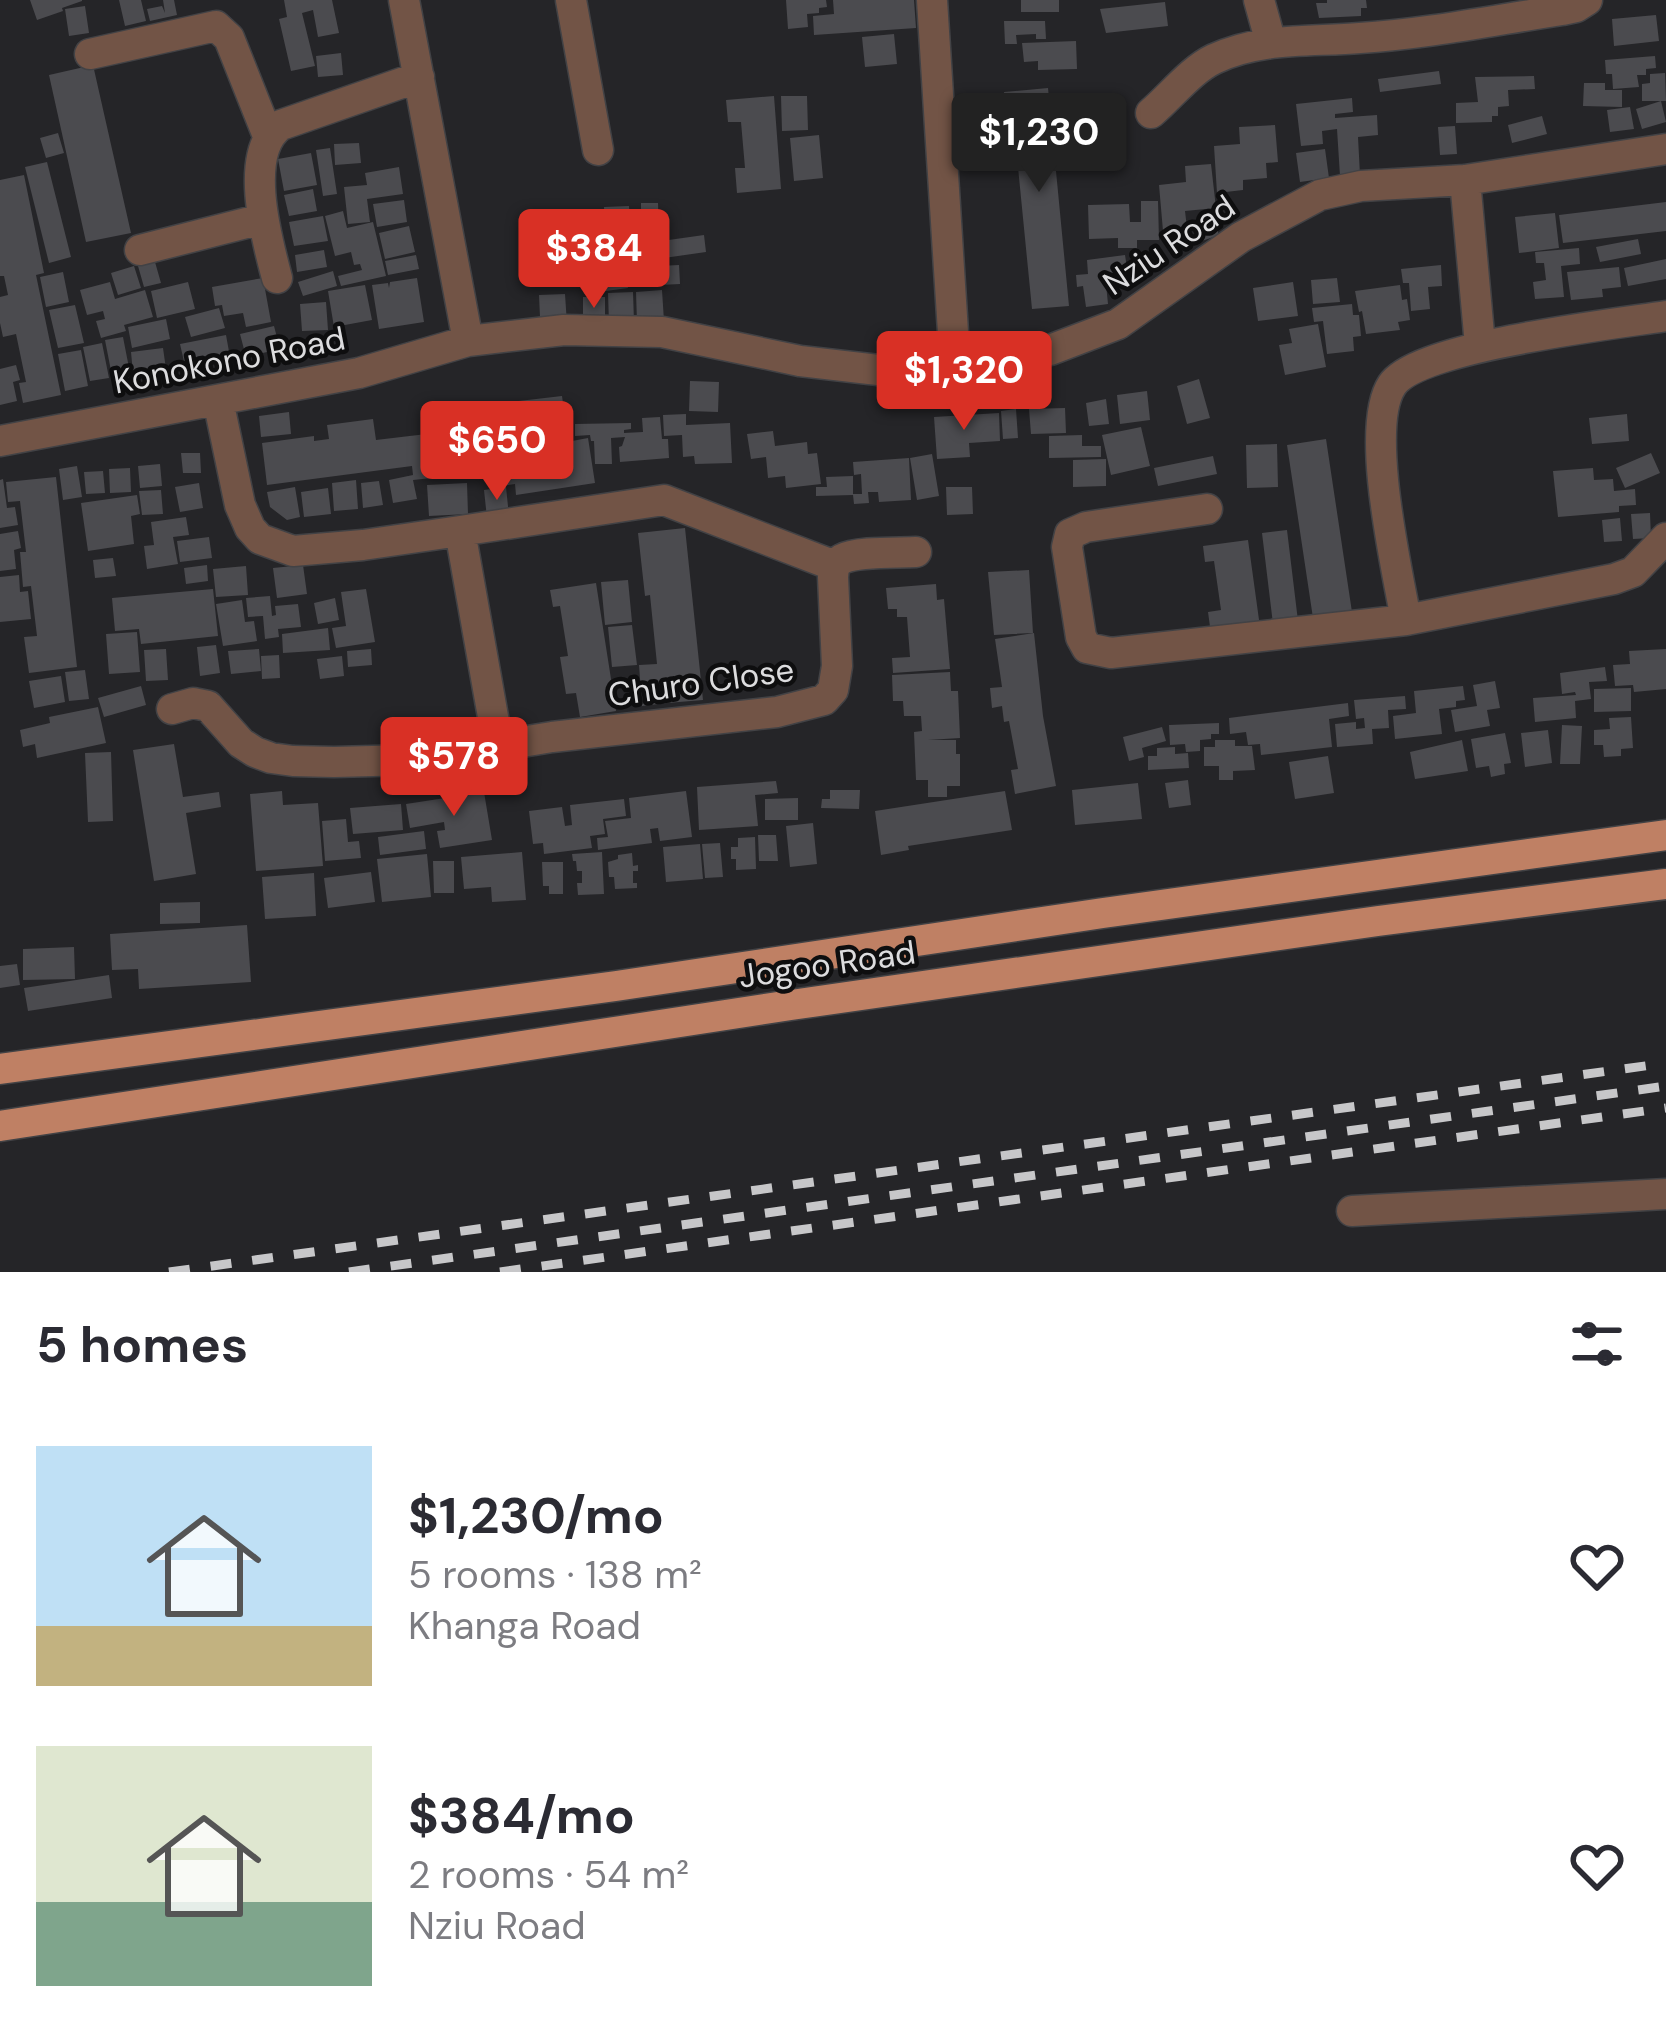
<!DOCTYPE html>
<html lang="en">
<head>
<meta charset="utf-8">
<style>
	:root { --surface:#fff; --page:#f2f2f3; --text:#2b2b33; --muted:#7c7c81; --accent:#d93025 }
	body { margin:0; font-family:"DM Sans",sans-serif; background:var(--page); color:var(--text); height:100vh; display:flex; flex-direction:column; font-size:45px; white-space:nowrap }
	* { box-sizing:border-box; margin:0 }
	p { font-size:39px; color:var(--muted) }
	.icon { flex:none; width:66px; height:66px; fill:none; stroke:currentColor; stroke-width:2; stroke-linecap:round; stroke-linejoin:round }
	.map { position:relative; height:1272px; overflow:hidden }
	.sheet { display:flex; flex-direction:column; background:var(--surface); flex:1 }
	.sheet>* { flex:none }
	.price { position:absolute; translate:-50% -102px; padding:0 27px; border-radius:12px; background:var(--accent); color:#fff; font-size:39px; line-height:78px; filter:drop-shadow(0 3px 6px #0008) }
	.price::after { content:''; position:absolute; left:50%; top:72px; width:36px; height:27px; margin-left:-18px; background:inherit; clip-path:polygon(0 0,100% 0,50% 100%) }
	.price.on { background:#222; color:#fff }
	ul { padding:0; list-style:none }
	li { display:flex; align-items:center; gap:36px; height:300px; padding:0 36px }
	li span { display:grid; place-items:center; flex:none; width:336px; height:240px; border-radius:0px; color:#555 }
	li>.icon { margin-inline-start:auto }
	span .icon { width:144px; height:144px; fill:#fffc; stroke-width:1 }
	li b { font-size:51px }
	h2 { display:flex; justify-content:space-between; align-items:center; height:144px; padding:0 36px; font-size:51px }
	.map>svg:first-child { display:block }
	.building { fill:#4b4b4f }
	.lines { fill:none; stroke-linecap:round; stroke-linejoin:round }
	.minor-casing { stroke:#424245; stroke-width:33 }
	.major-casing { stroke:#424245; stroke-width:33 }
	.minor { stroke:#725446; stroke-width:30 }
	.major { stroke:#bf8064; stroke-width:30 }
	.rail { stroke:#c7c7c9; stroke-width:9; stroke-dasharray:21 21; stroke-linecap:butt }
	.labels { text-anchor:middle; dominant-baseline:central; stroke-width:9; stroke-linejoin:round; paint-order:stroke }
	.street-label { font-size:33px; fill:#dcdcde; stroke:#0e0e0f }
</style>
</head>
<body>
<div class="map">
<svg width="1666" height="1272" viewBox="0 0 1666 1272">
	<rect width="100%" height="100%" fill="#252528"/>
	<path class="building" d="M30,0h52v1l-20,7 1,3 -26,9z
		M119,0h22l5,21 -21,5z
		M163,0h11l3,15 -27,6 -3,-12 15,-3 3,7z
		M284,0h48l7,33 -21,4 -5,-27 -11,3 13,53 -24,5 -12,-52 8,-2z
		M786,0h40l1,7 -8,1v5l-12,1 1,13 -20,2z
		M833,0h81l2,28 -102,7 -1,-19 21,-2z
		M1021,0h38v12h-38z
		M1327,0h39l1,8h-6v8l-42,2 -3,-15h11z
		M1165,2l3,24 -62,7 -6,-24z
		M85,6l4,27 -20,3 -4,-27z
		M1656,15l3,26 -45,5 -2,-27z
		M1004,21h41l1,18h-10v-5l-20,1 1,9h-12z
		M894,34l3,30 -32,3 -3,-30z
		M1076,41l1,28 -39,1v-9l-14,1 -2,-19z
		M341,53l2,22 -25,2 -2,-21z
		M1655,56l1,12 -10,1v6h-9l2,12 -26,2 -1,-15h-6l-1,-14z
		M93,65l38,168 -45,9 -37,-167z
		M1439,71l2,13 -61,8 -2,-13z
		M1665,73l1,28h-24v-17l8,-1v-9z
		M1534,76l1,13 -27,1 1,16 -11,1v9h-6v6l-36,1v-20l22,-1 -3,-25z
		M1584,83h21v7h17v17l-39,-1z
		M1048,88l21,218 -37,3 -17,-172 -6,1 -5,-46z
		M774,96l7,93 -44,4 -2,-25h10l-4,-46h-13l-2,-22z
		M781,96h26l1,34 -26,1z
		M1352,98l1,14 -18,2v4l42,-3 1,20 -20,2 2,38 -20,1 -3,-47 -15,2 1,13 -22,2 -5,-42z
		M1661,101l5,21 -24,7 -6,-20z
		M1630,107l4,22 -24,3 -3,-22z
		M1542,116l5,18 -35,9 -4,-18z
		M1275,125l3,37 -12,1 1,15 -24,2v10l-26,3 -3,-47 26,-2 -1,-17z
		M1455,126l2,28 -17,1 -2,-28z
		M58,133l6,20 -18,5 -6,-20z
		M819,135l4,43 -29,3 -4,-43z
		M359,143l2,20 -26,2 -1,-21z
		M330,148l7,46 -14,2 -7,-46z
		M1325,149l4,29 -29,4 -4,-29z
		M311,153l6,32 -33,6 -6,-32z
		M47,162l24,95 -22,6 -24,-96z
		M1211,164l5,44 -31,3 2,17 -24,3 -4,-46 27,-3 -1,-16z
		M399,167l4,27 -36,5 3,23 -22,2 -4,-37 23,-2 -2,-12z
		M24,175l20,98 -8,2 25,120 -38,8 -4,-20 7,-1 -10,-48 -13,3 -3,-14v-26l8,-2 -4,-19h-4v-96z
		M313,189l4,22 -28,5 -5,-21z
		M404,200l3,22 -30,5 -4,-23z
		M1141,201h17l1,39h-22v8h-19v-10l-29,1 -1,-34 41,-1 1,18h11z
		M1666,202v29l-103,12 -4,-28z
		M641,203h17l1,28h-18z
		M629,206l1,23 -11,1v4h-7v-9l-7,1 -1,-19z
		M594,209l2,18 6,-1v8l-19,2 -2,-26z
		M343,211l4,17 26,-6 13,54 -45,10 -3,-10 24,-6 -2,-6 -6,1 -3,-13 -16,4 -10,-40z
		M1555,213l4,35 -40,5 -4,-36z
		M1211,214l8,21 -20,7 -8,-20z
		M323,216l5,25 -34,5 -5,-24z
		M409,226l6,26 -30,7 -6,-26z
		M704,235l2,17 -133,19 -3,-17z
		M1638,239l3,15 -41,8 -4,-15z
		M565,242l5,41 -17,2 -3,-16 -10,1 -4,-24z
		M1579,248l1,16 -19,2 3,31 -29,2 -2,-17 13,-2 -2,-17h-8l-1,-11z
		M324,250l3,17 -30,5 -2,-17z
		M416,255l3,14 -31,6 -3,-14z
		M1125,255l4,26 -23,3 2,20 -22,3 -3,-21 -6,1 -1,-12 12,-1 -1,-14z
		M1666,259v20l-38,7 -4,-18z
		M155,262l6,21 -17,4 -6,-21z
		M679,265l1,19 -39,2 -2,-19z
		M1441,265l1,21 -14,1 2,22 -19,2 -2,-28h-6l-2,-14z
		M134,266l7,22 -23,7 -7,-22z
		M1619,267l2,20 -19,2 1,8 -32,3 -4,-28z
		M625,270l3,18 -44,6 -2,-17z
		M333,271l4,15 -34,10 -5,-14z
		M63,272l6,30 -23,5 -6,-30z
		M263,278l8,44 -25,5 -3,-14 -19,3 -2,-11 -7,1 -3,-19z
		M417,278l7,44 -45,7 -7,-44 16,-2 1,5 1,-6z
		M1337,278l3,24 -27,2 -2,-24z
		M110,282l5,17 30,-9 8,27 -29,8 2,6 -25,7 -5,-17 9,-2 -2,-8 -16,4 -7,-25z
		M188,282l7,27 -38,9 -6,-27z
		M1293,282l5,34 -40,5 -5,-33z
		M365,285l7,35 -38,7 -6,-36z
		M1400,285l2,15 5,-1 3,21 -12,2 2,8 -34,4 -4,-23 -3,1 -4,-21z
		M662,290l2,31 -27,1 -1,-30z
		M633,292l1,30 -25,1 -1,-30z
		M565,294l2,30 -19,-7h-8l-1,-22z
		M583,297h22v28h-22z
		M326,302l2,28 -26,1 -2,-27z
		M1352,304l1,11h6l2,21 -8,1 1,14 -27,3 -4,-33 -9,1 -2,-14z
		M75,305l9,38 -26,5 -9,-38z
		M219,308l6,20 -34,9 -6,-20z
		M166,319l4,20 -38,9 -4,-21z
		M1318,324l8,43 -41,8 -6,-30 13,-2 -3,-14z
		M274,326l6,23 -34,8 -6,-23z
		M226,335l4,22 -45,9 -5,-22z
		M123,337l7,36 -18,3 -7,-36z
		M102,343l7,35 -19,3 -7,-34z
		M163,348l3,21 -33,4 -2,-21z
		M81,350l7,36 -23,5 -7,-37z
		M16,365l4,15 -7,2 4,19 -17,4v-36z
		M1199,379l11,39 -23,6 -10,-38z
		M690,381l29,1 -1,30 -29,-1z
		M1147,391l3,29 -30,4 -3,-29z
		M562,396l4,27 -86,10 -3,-27z
		M1106,399l3,25 -20,2 -3,-23z
		M466,401l2,27 -39,3 -2,-27z
		M1065,408l1,25 -35,1 -2,-25z
		M1016,409l2,29 -15,1 -2,-28z
		M289,412l2,22 -30,3 -2,-21z
		M999,413l1,28 -31,2 1,14 -33,2 -3,-42z
		M686,414v11l44,-2 2,40 -37,1 -1,-8 -11,1 -1,-22 -18,1 -1,-21z
		M1627,414l2,27 -37,3 -3,-26z
		M660,417l2,22h6l1,19 -49,4 -1,-15 3,-1 3,-9 -14,1 1,26h-17l-1,-23h-3l-1,-6 -15,1v-12l56,-1v6l-7,1v3l19,-1 -1,-14z
		M373,419l3,21 59,-7 6,44 -28,3 4,19 -24,4 -4,-23 24,-5 -1,-9 -145,19 -5,-42 52,-7v5l15,-2 -2,-14z
		M570,426l2,15 16,-3 7,45 -79,12 -1,-11 -20,3 -8,-47 26,-4 1,13 16,-2 -2,-14z
		M1141,427l9,39 -39,9 -9,-40z
		M773,431l2,15 32,-4 1,12 9,-1 4,31 -35,4 -1,-12 -17,2 -2,-21 -15,2 -4,-25z
		M1082,435v11h19v11l-52,1v-22z
		M1326,439l26,173 -39,6 -26,-173z
		M1277,444l1,43 -31,1 -1,-43z
		M467,447l1,26 -25,2 -2,-27z
		M181,453h19l1,20h-18z
		M1651,453l9,20 -35,15 -9,-20z
		M932,454l7,42 -22,4 -7,-42z
		M1213,456l4,18 -59,12 -4,-18z
		M909,458l2,42 -32,2 -1,-10h-10l1,11 -15,1 -1,-9 -37,1v-9h11l-1,-10 27,-1v18h9l-1,-20 -7,1 -1,-13z
		M1106,459v27l-33,1v-27z
		M160,464l2,22 -22,2 -2,-22z
		M77,466l5,31 -19,3 -4,-31z
		M130,468l1,24 -21,1 -1,-24z
		M1593,468l1,12 19,-1 1,12 21,-2 1,16 -17,1v6l-61,5 -5,-46z
		M103,471l2,22 -19,1 -2,-22z
		M56,477l21,190 -48,6 -5,-36 13,-1 -6,-50 -8,1 -3,-35h6l-6,-51 -12,1 -2,-20z
		M3,479l4,29 8,-1 3,18 -18,3v-48z
		M356,480l2,29 -24,2 -2,-28z
		M379,481l4,24 -20,3 -2,-25z
		M199,483l4,25 -23,4 -5,-25z
		M467,483l1,31 -39,2 -2,-31z
		M295,487l5,30 -13,3 -17,-13 -3,-15z
		M506,487l3,29 -22,2 -3,-28z
		M946,487h26l1,27 -26,1z
		M328,488l3,26 -27,3 -3,-25z
		M161,490l2,24 -21,1 -3,-24z
		M137,495l3,19 -9,2 3,28 -46,7 -7,-48z
		M1650,513l1,25 -18,1 -2,-25z
		M186,517l3,18 -16,2 5,27 -31,5 -3,-23 10,-1 -3,-23z
		M1620,518l2,23 -18,1 -2,-22z
		M685,528l18,172 -36,3 -1,-19 -9,1 1,19 -16,2 -3,-41 18,-1 -7,-69 -5,1 -7,-63z
		M1287,530l11,91 -25,3 -11,-91z
		M18,531l3,17 -7,2 2,19 -16,2v-37z
		M209,537l3,21 -32,4 -3,-21z
		M1248,540l12,87 -49,7 -3,-22 13,-2 -7,-49 -9,1 -2,-16z
		M113,558l3,18 -21,2 -2,-18z
		M207,565l1,16 -22,3 -2,-16z
		M303,565l4,29 -30,4 -4,-30z
		M246,566l2,29 -32,2 -3,-28z
		M1029,570l4,63 -39,2 -6,-63z
		M19,575l1,17 8,-1 3,28 -31,3v-45z
		M628,580l4,42 -27,3 -4,-43z
		M596,583l20,128 -36,6 -4,-24 -10,1 -6,-37 8,-1 -8,-50 -7,1 -3,-17z
		M936,584l1,16 7,-1 6,70 -57,4 -1,-15 18,-1 -3,-40h-10v-8h-9l-2,-21z
		M213,589l5,47 -77,8 -2,-15 -24,2 -3,-33z
		M366,589l9,53 -39,6 -4,-20 14,-2 -5,-34z
		M270,596l2,20 4,-1 -1,-9 23,-2 3,23 -23,2 1,8 -14,2 -2,-23 -15,1 -2,-19z
		M335,598l4,22 -21,4 -4,-21z
		M242,600l3,22 9,-1 3,20 -34,5 -7,-42z
		M632,625l5,40 -25,2 -4,-40z
		M328,628l2,22 -47,3 -1,-19z
		M137,632l3,40 -31,2 -3,-40z
		M1034,633l9,83 13,70 -41,8 -4,-24 7,-1 -9,-48 -5,1 -2,-16 -10,2 -2,-20 12,-1 -7,-48z
		M216,645l4,28 -20,3 -3,-29z
		M166,649l2,31 -22,1 -2,-31z
		M259,649l2,22 -30,3 -3,-23z
		M371,649l1,16 -24,2 -1,-16z
		M1666,649v40l-32,3 -1,-7 -18,1 -2,-21 17,-1 -1,-13z
		M279,655l1,23 -18,1 -1,-23z
		M342,656l2,20 -24,3 -3,-20z
		M1605,667l2,14 -18,1 2,17 -16,2 1,17 -41,4 -2,-24 43,-3 -1,-3 -13,2 -2,-21z
		M85,670l4,29 -20,2 -4,-29z
		M950,672l1,19h7l2,47 -32,2h28v14h4v32h-13v11h-19v-17h-12l-2,-48 8,-1 -1,-15h-17l-1,-15h-10l-1,-26z
		M61,676l4,26 -31,6 -5,-27z
		M1495,681l5,27 -13,2 3,16 -35,6 -4,-22 26,-4 -4,-21z
		M141,686l5,19 -42,12 -6,-19z
		M1463,686l2,14 -9,1v6l-17,2 3,25 -47,5 -2,-23 23,-3 -2,-22z
		M1631,688v23l-37,1v-23z
		M1405,696l1,13 -18,1 1,18 -17,1 1,15 -36,3 -2,-23 21,-2v7l9,-1 -1,-10 -8,1 -2,-19z
		M1348,703l1,13 -20,3 3,28 -71,8 -1,-11 -12,1 -2,-13 -16,2 -1,-16z
		M98,707l8,36 -69,15 -2,-14 -12,3 -3,-17 30,-7 -1,-6z
		M1631,717l2,31 -12,1v7l-17,1 -1,-12h-9v-15l16,-1 -1,-11z
		M1219,723v11h-8v5l-11,1v11l-14,1 -1,-8 -15,1 -1,-20z
		M1562,725l20,1 -2,38h-20z
		M1162,727l4,14 -24,7 2,9 -15,4 -6,-24z
		M1548,730l4,33 -27,4 -4,-34z
		M1505,733l6,30 -7,1 1,10 -14,3 -2,-11 -13,2 -5,-29z
		M1215,740h20v6h17l3,24 -22,1v9h-14v-14h-15v-19h11z
		M1462,740l6,31 -53,8 -5,-27z
		M174,744l9,53 36,-5 2,15 -35,6 10,61 -42,7 -21,-131z
		M1175,747v7l13,-1 1,15 -41,2v-14h9v-8z
		M111,752l2,69 -25,1 -3,-69z
		M1328,756l6,37 -39,6 -6,-37z
		M1188,780l3,25 -22,3 -4,-25z
		M776,781l2,12 -23,2 3,31 -59,4 -2,-43z
		M1138,783l4,36 -67,6 -3,-35z
		M830,790h30l-1,19 -38,-1 1,-9h8z
		M282,791l1,14 35,-2 5,63 -67,5 -6,-77z
		M686,791l6,46 -32,4 -2,-13 -8,1 2,14 -54,7 -1,-12 11,-1 -3,-16 26,-3 -2,-20z
		M1005,791l7,39 -104,16 1,4 -28,5 -6,-44z
		M484,792l8,48 -52,8 -3,-17 8,-1 -1,-8 -34,6 -4,-24z
		M798,798v22h-33v-21z
		M624,799l2,17 -23,3 2,15 -15,2 2,12 -48,6 -1,-11 -10,1 -4,-33 33,-4 3,19 7,-1 -2,-20z
		M401,804l2,26 -50,4 -3,-26z
		M346,819l2,23 11,-1 2,17 -36,3 -3,-40z
		M813,823l4,41 -27,3 -4,-41z
		M424,831l2,18 -46,6 -2,-18z
		M758,835h18l2,26h-19z
		M755,837l1,32 -20,1v-11h-5v-12h7v-9z
		M720,843l3,34 -18,1 -3,-34z
		M700,844l3,35 -37,3 -3,-35z
		M522,852l4,48 -34,2 -1,-15 -27,2 -3,-32z
		M602,852l2,42 -26,1 -1,-12h5v-12h-5l-1,-10h-3l-1,-7z
		M632,853l1,13 5,-1v6h-5v12h4v5l-22,1 -1,-12h-5l-1,-15 10,-3v-4z
		M427,854l4,43 -49,5 -5,-43z
		M433,861h21v32h-20z
		M542,862h21v32h-14v-8h-6z
		M371,872l4,30 -47,6 -4,-30z
		M314,873l2,43 -51,3 -3,-42z
		M200,902v21l-40,1v-21z
		M247,925l4,57 -112,7 -1,-20 -26,1 -2,-36z
		M74,947l1,32 -52,1v-31z
		M17,964l3,21 -20,3v-22z
		M109,975l3,23 -84,13 -4,-23z"/>
	<g class="lines">
		<defs>
			<path id="minor" d="M404,0l64,341
				M571,0l27,150
				M932,0l23,364
				M1259,0l12,43
				M90,54l126,-28 13,12 39,98
				M1151,113c20,-17 40,-43 63,-54 47,-22 96,-17 146,-21 67,-4 135,-18 202,-28l14,-3 11,-7
				M1465,180l15,165
				M140,250l122,-31
				M277,278c-10,-38 -35,-126 4,-153l138,-48
				M218,400l22,105 10,23 10,11 33,12 70,-6 97,-14 38,214
				M0,441l359,-68 109,-32 96,-11 98,2 138,29 87,10 114,-12 49,-9 68,-26 123,-87 79,-42 41,-9 104,-6 201,-31
				M1207,509l-121,18 -16,7 -3,13 14,90 6,11 24,5 295,-33 208,-41 19,-7 33,-34
				M460,531l204,-31 171,66
				M1406,620c-9,-51 -42,-193 -14,-235 26,-39 223,-61 274,-69
				M172,709l21,-6 15,3 33,37 14,9 16,6 22,3 41,1 77,-2 141,-23 225,-25 47,-12 9,-10 4,-24 -4,-89c1,-10 0,-12 9,-18 15,-8 56,-6 74,-7
				M1352,1211l314,-17"/>
			<path id="major" d="M0,1069l616,-83 487,-73 563,-78
				M0,1126l791,-121 587,-84 288,-37"/>
		</defs>
		<use href="#minor" class="minor-casing"/>
		<use href="#major" class="major-casing"/>
		<use href="#minor" class="minor"/>
		<use href="#major" class="major"/>
		<path class="rail" d="M169,1272l1497,-209
			M349,1272l1317,-186
			M500,1272l1166,-164"/>
	</g>
	<g class="labels">
		<g class="street-label">
			<text transform="translate(1169 245) rotate(-34)">Nziu Road</text>
			<text transform="translate(229 360) rotate(-11)">Konokono Road</text>
			<text transform="translate(701 682) rotate(-8)">Churo Close</text>
			<text transform="translate(827 964) rotate(-8)">Jogoo Road</text>
		</g>
	</g>
</svg>
<b class="price on" style="left:1039px;top:195px">$1,230</b>
<b class="price" style="left:594px;top:311px">$384</b>
<b class="price" style="left:964px;top:433px">$1,320</b>
<b class="price" style="left:497px;top:503px">$650</b>
<b class="price" style="left:454px;top:819px">$578</b>
</div>
<section class="sheet">
<h2>5 homes<svg class="icon" aria-label="filters" viewBox="0 0 24 24"><path d="M4 7h16M4 17h16"/><circle cx="9" cy="7" r="2"/><circle cx="15" cy="17" r="2"/></svg></h2>
<ul>
<li><span style="background:linear-gradient(#bfe0f5 75%,#c2b280 0)"><svg class="icon" aria-label="home" viewBox="0 0 24 24"><path d="M3 11l9-7 9 7M6 9v11h12V9"/></svg></span><div><b>$1,230/mo</b><p>5 rooms · 138 m²</p><p>Khanga Road</p></div><svg class="icon" aria-label="heart" viewBox="0 0 24 24"><path d="M12 20l-8-8c-3-5 5-10 8-4 3-6 11-1 8 4z"/></svg></li>
<li><span style="background:linear-gradient(#dfe7d0 65%,#7fa58c 0)"><svg class="icon" aria-label="home" viewBox="0 0 24 24"><path d="M3 11l9-7 9 7M6 9v11h12V9"/></svg></span><div><b>$384/mo</b><p>2 rooms · 54 m²</p><p>Nziu Road</p></div><svg class="icon" aria-label="heart" viewBox="0 0 24 24"><path d="M12 20l-8-8c-3-5 5-10 8-4 3-6 11-1 8 4z"/></svg></li>
</ul>
</section>
</body>
</html>
